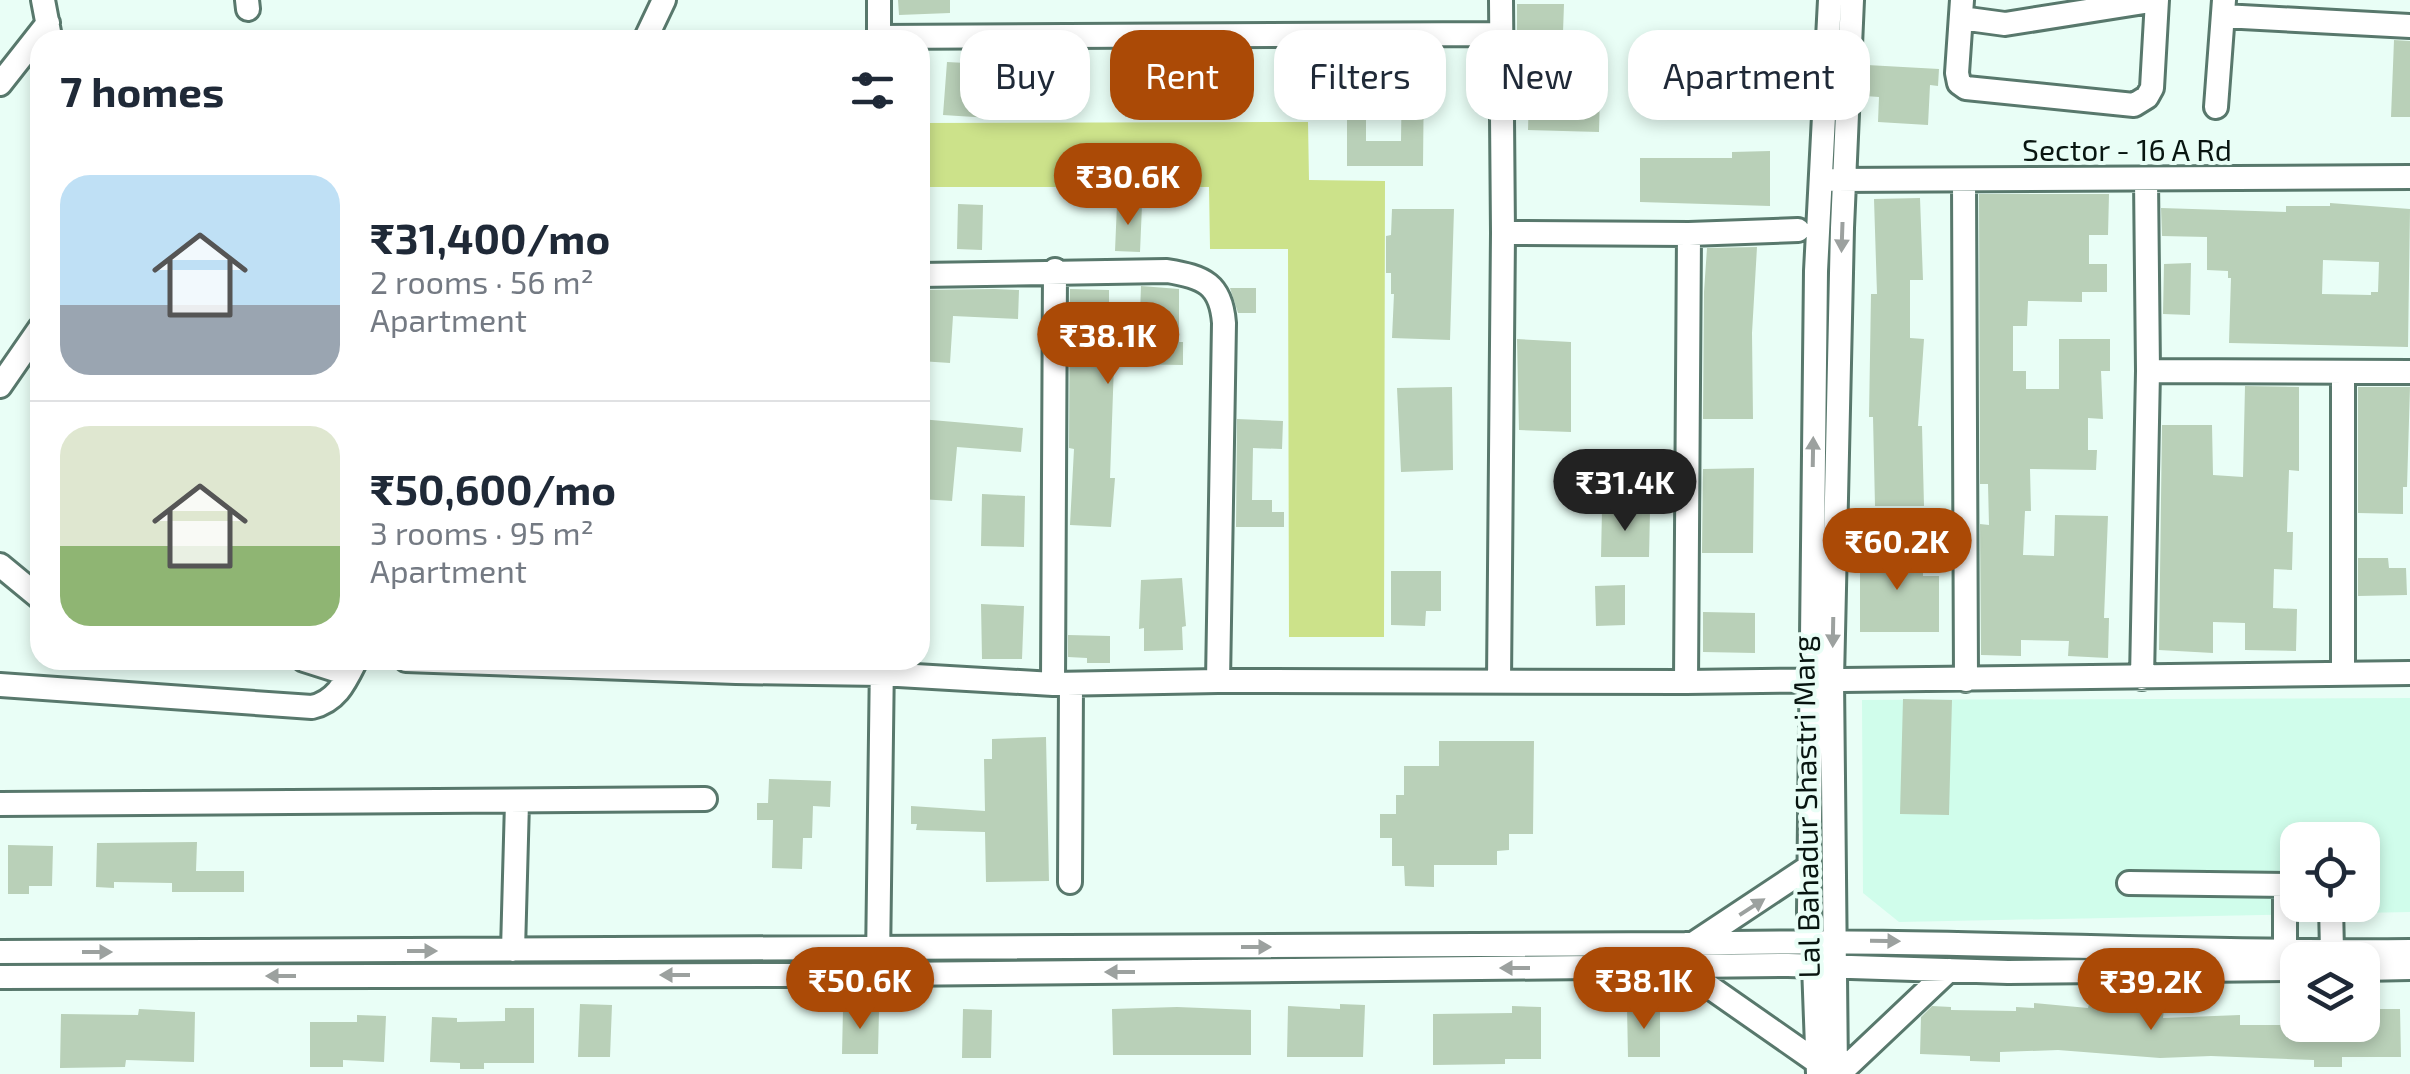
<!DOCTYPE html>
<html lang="en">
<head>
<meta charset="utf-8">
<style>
	:root { --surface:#fff; --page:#f2f2f3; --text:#1f2937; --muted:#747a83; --line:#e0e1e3; --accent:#ab4a06 }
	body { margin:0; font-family:"Exo 2",sans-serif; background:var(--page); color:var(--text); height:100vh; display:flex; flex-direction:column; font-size:38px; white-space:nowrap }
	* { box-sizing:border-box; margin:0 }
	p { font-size:32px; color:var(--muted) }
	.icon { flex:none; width:55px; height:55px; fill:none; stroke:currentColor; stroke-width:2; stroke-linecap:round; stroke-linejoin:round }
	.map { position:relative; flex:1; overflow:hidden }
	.drawer { position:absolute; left:30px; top:30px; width:900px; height:640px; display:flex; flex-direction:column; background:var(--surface); border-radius:30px; box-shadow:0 5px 15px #0003 }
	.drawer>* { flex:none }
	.banner { position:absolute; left:960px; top:30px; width:950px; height:90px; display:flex; gap:20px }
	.buttons { position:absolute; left:2280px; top:822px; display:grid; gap:20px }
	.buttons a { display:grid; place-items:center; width:100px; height:100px; border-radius:20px; background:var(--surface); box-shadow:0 5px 15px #0003; font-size:50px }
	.price { position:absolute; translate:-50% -85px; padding:0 22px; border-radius:35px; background:var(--accent); color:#fff; font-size:32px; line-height:65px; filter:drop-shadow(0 2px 5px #0008) }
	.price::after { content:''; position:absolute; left:50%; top:60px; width:30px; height:22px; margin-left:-15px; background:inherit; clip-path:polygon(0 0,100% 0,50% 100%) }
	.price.selected { background:#222; color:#fff }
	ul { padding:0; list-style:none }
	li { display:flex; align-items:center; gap:30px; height:250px; padding:0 30px }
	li+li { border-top:2px solid var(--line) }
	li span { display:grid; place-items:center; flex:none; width:280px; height:200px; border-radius:30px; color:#555 }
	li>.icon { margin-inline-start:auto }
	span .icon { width:120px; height:120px; fill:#fffc; stroke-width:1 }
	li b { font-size:42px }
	h2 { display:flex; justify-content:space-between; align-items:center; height:120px; padding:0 30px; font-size:42px }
	.tag { padding:0 35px; border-radius:30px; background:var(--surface); box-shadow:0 5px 15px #0003; font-size:35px; line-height:90px }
	.tag.selected { background:var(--accent); color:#fff }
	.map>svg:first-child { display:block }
	.built { fill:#d0fdeb; fill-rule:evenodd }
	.green { fill:#cce28a }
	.building { fill:#b9d0b8; fill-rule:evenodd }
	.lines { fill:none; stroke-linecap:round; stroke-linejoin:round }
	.minor-casing { stroke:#58786c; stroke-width:28 }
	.minor { stroke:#fff; stroke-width:22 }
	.oneway { fill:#9ca19f }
	.labels { text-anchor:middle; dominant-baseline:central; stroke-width:8; stroke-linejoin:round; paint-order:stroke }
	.street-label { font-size:30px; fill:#081510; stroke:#e9fef6 }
</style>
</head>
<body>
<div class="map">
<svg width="2410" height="1074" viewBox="0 0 2410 1074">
	<rect width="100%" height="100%" fill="#e9fef6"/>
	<path class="built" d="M2410,698v214l-511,10 -36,-29 -1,-193zM2298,840h64v65h-64z"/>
	<path class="green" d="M1308,122l1,58 76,1 -1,456h-95l-1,-388h-78l-1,-62h-289v-64z"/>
	<path class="building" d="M898,0h52v13l-51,2z
		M1517,4h47l-1,28 -46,-1z
		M2394,40l16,1v76h-19z
		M1166,56l39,1 -1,55 -42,-1v6h-37l-1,-51h42z
		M1074,61l1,55 -55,1v3l-77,-5 4,-53 96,5v-5z
		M1867,65l72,4 -1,17 -8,-1 -2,40 -50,-3 1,-25 -14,-1z
		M1402,67l22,1 -1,98h-76v-63h19v38h35z
		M1529,91l71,2 -1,39 -71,-2z
		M1770,151v55l-130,-4v-44h92v-6z
		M1979,194h130l-1,41h-19v29h18v28h-25v10l-54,-1 -1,25h-14v45h13v18h33v-50h51v32h-9l2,48 -15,-1v32h9l-1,20 -66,-1 1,42h-6l-2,44 31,1 1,-41 53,1 -4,102h5l-1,40 -40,-2 1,-15 -48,-1v16l-40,-1 -1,-131 9,1 -1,-41h-8z
		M1920,198l3,82h-13v58l14,1 -6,87h4l2,80h-49l-2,-89h-4l2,-123h6l-3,-95z
		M2330,203l80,6 -2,138 -179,-4 2,-65h-3v-7l-21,-1v-33l-45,-1 -1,-28 125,4v-6h44zM2323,260l56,2 -1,30h-7v3l-49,-1z
		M958,204l25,1 -1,45 -25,-1z
		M1117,204l25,1 -2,47 -25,-1z
		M1392,209h62l-4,131 -58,-2 2,-44h-3v-21h-5v-37l5,-1z
		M1757,247l-5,86 1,86h-50l1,-127 3,-44z
		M2191,263l-1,52 -27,-1 1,-50z
		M1141,286l38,3v53h4v23l-69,-1 -4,114h5l-4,49 -41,-2 4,-76 -5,-1 1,-159 39,1v51l30,1z
		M1230,288h26v25h-18z
		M994,289l25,1 -1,29 -65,-3 -3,47 -30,-2v-71z
		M1517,339l54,3v90l-52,-2z
		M2245,386l54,1v84l-10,-1 -2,62h6l-1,38 -18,-1 -1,39 24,1 -1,42 -51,-1v-27l-32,-1v31l-54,-3 3,-225h50l1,50 30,2z
		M1452,387l1,83 -52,2 -4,-84z
		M2358,387h52l-3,100h-4v27l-45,-1z
		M920,419l103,9 -2,24 -64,-5 -5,54 -32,-2z
		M1237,419l46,2 -1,28 -29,-1 -1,52h20v12h12v15h-48z
		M1754,468l-1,85h-51l1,-84z
		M982,494l43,2 -1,51 -43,-1z
		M1602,510l48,1 -1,46h-48z
		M1860,550l63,1v25h16v56h-79z
		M2358,558h30l1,10h17l1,27 -49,1z
		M1391,571h50v40h-15l-1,15 -34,-1z
		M1182,578l4,48 -4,1 1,23 -39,1v-23l-5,1 2,-49z
		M1625,585v40l-29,1 -1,-40z
		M981,604l43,2 -2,53h-40z
		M1703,612l52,1v40l-52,-1z
		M1068,635l42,1v27h-23v-5l-19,-1z
		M1903,699l49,1 -3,115 -49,-1z
		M1046,737l3,144 -63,1 -1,-50 -69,-2 1,-6h-6v-18l74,5 -1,-52h8v-20z
		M1439,741h95l-1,93h-24v16l-12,1v14h-63v22l-29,-1 -1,-20h-12v-28h-12v-24h16v-19h8v-29h35z
		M769,779l62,2 -1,26 -17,-1 -1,32h-9l-1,31 -30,-1 1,-48h-16v-17h11z
		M197,842l-1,29h48v21h-72v-9l-58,-1v6l-18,-1 1,-44z
		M8,845l45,1 -1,40h-23v8h-21z
		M2101,992l50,2 -1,14 14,1 -1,9 77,-3v10h122v-16h38l1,48h-59v10h-28v-7l-103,-4 -51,2 -102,-8 -58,2v10l-30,-1v-5l-50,-2 1,-37 11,-11 19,1v3l65,1v-4l18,1v-5l54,5 1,-4 11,1z
		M580,1004l32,1 -2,52h-32z
		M1340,1004l25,1 -2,52h-76l1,-51 52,3z
		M1512,1006l29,1v52h-36v5l-72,1v-51l79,-1z
		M1177,1007l74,3v45h-138l-1,-46z
		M1627,1007h33v50h-32z
		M505,1008h29v55h-50v6h-24v-6l-30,-1 2,-45 25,1v4l48,-1z
		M139,1009l56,3 -1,50 -68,-2 -1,7 -65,1 1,-54 77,1z
		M843,1009l36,1 -1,44h-36z
		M963,1009l29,1 -1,48h-29z
		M357,1015l29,1 -2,46 -41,-2v7h-33v-45h47z"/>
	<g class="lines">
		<defs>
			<path id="minor" d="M43,0l7,37
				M247,0l1,9
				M1962,0l-5,73 2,10 7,5 168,17 13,-8 5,-9 5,-88
				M2223,16l187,10
				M1961,18l44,6 152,-24
				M879,37l622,-3
				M645,40l19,-40
				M879,40v-40
				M0,84l48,-61
				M2216,107l8,-107
				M1834,180l576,-3
				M1964,180l2,500
				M1503,233l186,1 109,-4
				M920,275l247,-4c37,6 54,13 57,52l-6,358
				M2148,371l262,1
				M2343,373v301
				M0,386l40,-58
				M0,565l40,33
				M304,660l44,14
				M406,660l330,12 145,2 172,10 165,-3 468,1 724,-9
				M2142,678l6,-307 -2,-192
				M1499,681l4,-448 -2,-233
				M1686,682l3,-448
				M1053,684l2,-414
				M0,685l312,22c25,-6 33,-25 44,-47
				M0,804l705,-5
				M1070,882l1,-198
				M2129,883l169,2
				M2331,905l1,47
				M1696,942l113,-75
				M513,950l4,-148
				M0,952l1685,-8c242,-7 483,10 725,7
				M2285,952v-67
				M878,961l4,-301
				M1681,967l136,95
				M2362,969l48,-1
				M0,977l783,-2 1005,-10 220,7 290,-3
				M1818,1074l-4,-109 -5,-53 7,-641 14,-271
				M1836,1074l-4,-395 10,-451 10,-228
				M1839,1074l110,-104"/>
		</defs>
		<use href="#minor" class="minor-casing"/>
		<use href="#minor" class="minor"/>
	</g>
	<defs><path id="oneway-solid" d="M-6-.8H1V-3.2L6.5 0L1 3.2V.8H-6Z" transform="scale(2.5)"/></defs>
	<g class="oneway">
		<use href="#oneway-solid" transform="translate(1842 237) rotate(92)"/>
		<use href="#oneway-solid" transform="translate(1813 452) rotate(-89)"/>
		<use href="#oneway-solid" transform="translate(1833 632) rotate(91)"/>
		<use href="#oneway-solid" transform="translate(1752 907) rotate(-33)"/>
		<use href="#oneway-solid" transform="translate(1885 941) rotate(1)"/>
		<use href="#oneway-solid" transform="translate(1256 947)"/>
		<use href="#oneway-solid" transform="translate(422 951)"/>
		<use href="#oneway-solid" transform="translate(97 952)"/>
		<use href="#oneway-solid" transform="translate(1515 968) rotate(180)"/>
		<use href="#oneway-solid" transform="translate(1120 972) rotate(180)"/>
		<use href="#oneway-solid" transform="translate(675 975) rotate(180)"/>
		<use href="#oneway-solid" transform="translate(281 976) rotate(180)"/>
	</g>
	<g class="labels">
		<g class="street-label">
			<text x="2127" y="149">Sector - 16 A Rd</text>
			<text transform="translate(1805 807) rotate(-91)">Lal Bahadur Shastri Marg</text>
		</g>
	</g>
</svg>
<div class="buttons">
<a><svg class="icon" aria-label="locate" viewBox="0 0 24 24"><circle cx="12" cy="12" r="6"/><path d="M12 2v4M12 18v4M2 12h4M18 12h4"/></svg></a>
<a><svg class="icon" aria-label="layers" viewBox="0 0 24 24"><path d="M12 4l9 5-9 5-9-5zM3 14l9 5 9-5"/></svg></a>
</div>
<b class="price" style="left:1128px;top:228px">₹30.6K</b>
<b class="price" style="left:1108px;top:387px">₹38.1K</b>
<b class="price selected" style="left:1625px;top:534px">₹31.4K</b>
<b class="price" style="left:1897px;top:593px">₹60.2K</b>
<b class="price" style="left:860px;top:1032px">₹50.6K</b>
<b class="price" style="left:1644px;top:1032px">₹38.1K</b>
<b class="price" style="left:2151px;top:1033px">₹39.2K</b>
<div class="banner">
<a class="tag">Buy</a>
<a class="tag selected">Rent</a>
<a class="tag">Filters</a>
<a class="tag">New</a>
<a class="tag">Apartment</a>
</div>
<section class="drawer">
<h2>7 homes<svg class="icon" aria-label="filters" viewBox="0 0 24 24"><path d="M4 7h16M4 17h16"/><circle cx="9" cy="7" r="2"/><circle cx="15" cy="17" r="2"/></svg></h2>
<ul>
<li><span style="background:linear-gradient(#bfe0f5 65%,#9aa5b1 0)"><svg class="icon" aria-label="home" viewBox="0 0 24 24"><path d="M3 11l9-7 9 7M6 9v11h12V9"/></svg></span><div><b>₹31,400/mo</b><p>2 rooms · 56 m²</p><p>Apartment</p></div></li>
<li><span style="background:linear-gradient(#dfe7d0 60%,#8fb573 0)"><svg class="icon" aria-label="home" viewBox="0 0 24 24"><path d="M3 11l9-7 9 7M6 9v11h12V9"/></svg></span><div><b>₹50,600/mo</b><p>3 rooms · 95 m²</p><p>Apartment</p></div></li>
</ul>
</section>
</div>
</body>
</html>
